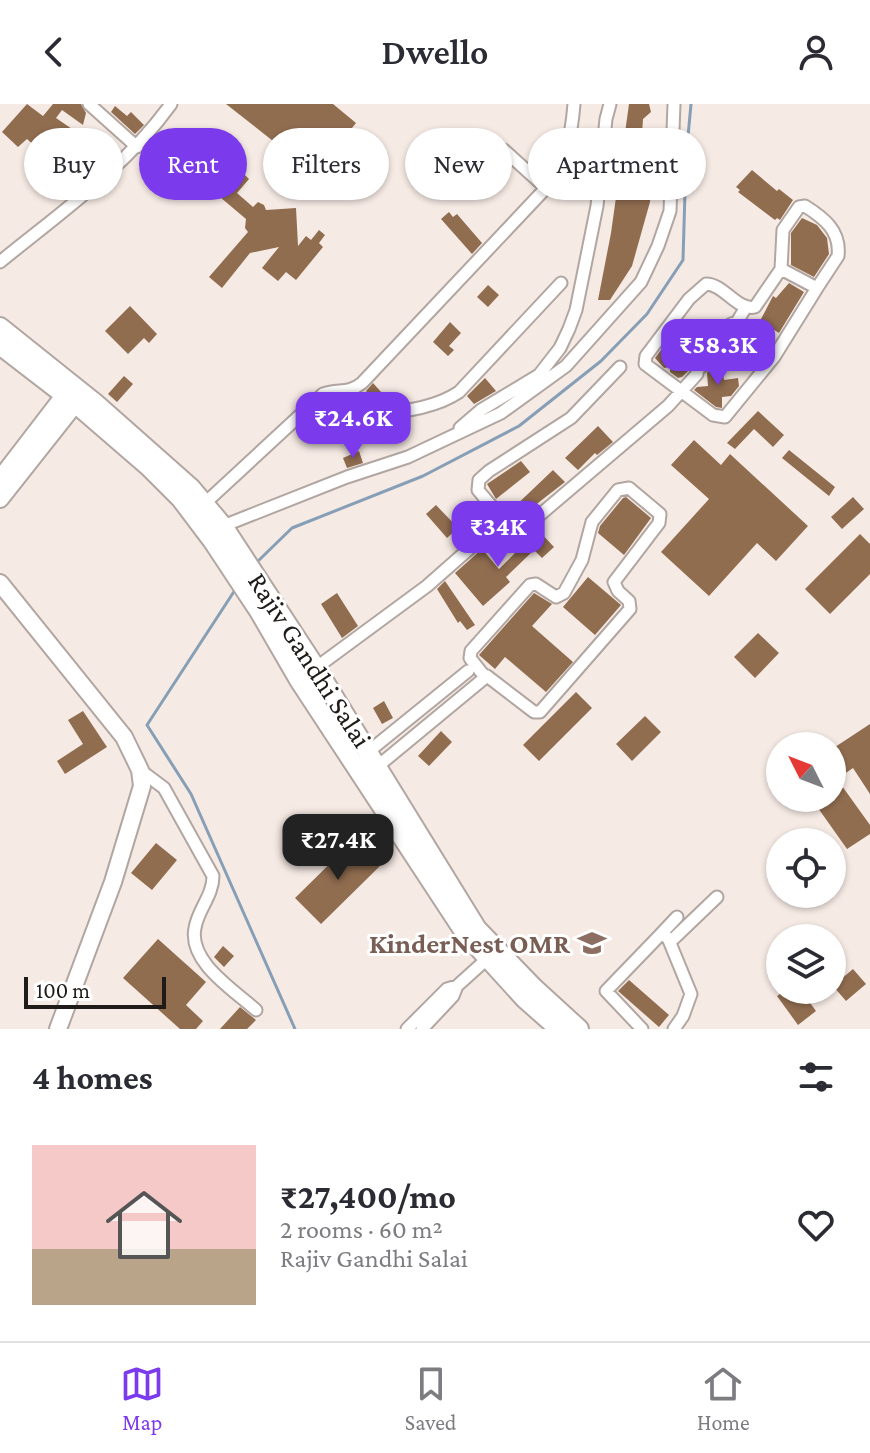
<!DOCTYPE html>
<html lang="en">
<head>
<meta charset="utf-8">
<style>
	:root { --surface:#fff; --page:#f7f7f7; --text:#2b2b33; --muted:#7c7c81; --line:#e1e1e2; --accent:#7c3aed }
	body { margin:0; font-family:"Crimson Pro",serif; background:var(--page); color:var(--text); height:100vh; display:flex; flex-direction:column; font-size:30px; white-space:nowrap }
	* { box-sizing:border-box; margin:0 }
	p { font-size:26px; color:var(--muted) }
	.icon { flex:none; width:44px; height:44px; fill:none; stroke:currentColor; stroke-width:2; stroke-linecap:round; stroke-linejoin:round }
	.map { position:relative; height:925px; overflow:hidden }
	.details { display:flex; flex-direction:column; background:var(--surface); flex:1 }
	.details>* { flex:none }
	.top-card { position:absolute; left:24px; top:24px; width:822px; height:72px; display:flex; gap:16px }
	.needle { width:52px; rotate:312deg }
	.fabs { position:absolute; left:766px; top:628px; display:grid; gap:16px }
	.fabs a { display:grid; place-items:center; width:80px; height:80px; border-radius:50%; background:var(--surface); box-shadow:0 2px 6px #0004; font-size:40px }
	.scale { position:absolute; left:24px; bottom:20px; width:142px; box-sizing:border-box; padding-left:8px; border:4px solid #1f1b19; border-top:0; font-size:22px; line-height:28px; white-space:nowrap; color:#1f1b19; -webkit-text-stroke:6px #fff; paint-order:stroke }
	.price { position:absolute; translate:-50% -68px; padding:0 18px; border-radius:16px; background:var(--accent); color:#fff; font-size:26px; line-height:52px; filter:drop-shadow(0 2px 4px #0008) }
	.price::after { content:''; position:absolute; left:50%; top:48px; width:24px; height:18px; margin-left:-12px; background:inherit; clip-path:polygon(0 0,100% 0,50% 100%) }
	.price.current { background:#222; color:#fff }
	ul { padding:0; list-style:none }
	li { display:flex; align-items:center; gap:24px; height:200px; padding:0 32px }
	li span { display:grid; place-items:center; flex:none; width:224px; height:160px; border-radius:0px; color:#555 }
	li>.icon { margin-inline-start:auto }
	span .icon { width:96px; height:96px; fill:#fffc; stroke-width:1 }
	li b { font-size:34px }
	h2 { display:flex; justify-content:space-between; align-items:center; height:96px; padding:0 32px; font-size:34px }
	.chip { padding:0 28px; border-radius:36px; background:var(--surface); box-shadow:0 2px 6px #0004; font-size:28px; line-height:72px }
	.chip.current { background:var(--accent); color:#fff }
	header { display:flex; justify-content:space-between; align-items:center; height:104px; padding:0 32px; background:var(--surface); font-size:36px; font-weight:600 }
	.tab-bar { display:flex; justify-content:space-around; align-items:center; height:112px; border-top:2px solid var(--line); background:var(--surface); font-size:22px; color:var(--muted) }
	.tab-bar a { display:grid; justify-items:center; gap:4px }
	.tab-bar .current { color:var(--accent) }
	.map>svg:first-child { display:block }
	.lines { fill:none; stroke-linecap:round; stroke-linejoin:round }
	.stream { stroke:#869fb6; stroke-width:3 }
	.building { fill:#916d50 }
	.street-casing { stroke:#b1a6a1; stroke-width:15 }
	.secondary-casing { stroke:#b1a6a1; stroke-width:20 }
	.primary-casing { stroke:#b1a6a1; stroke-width:22 }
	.street { stroke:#fff; stroke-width:11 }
	.secondary { stroke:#fff; stroke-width:16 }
	.primary { stroke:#fff; stroke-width:18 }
	.labels { text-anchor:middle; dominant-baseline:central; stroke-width:6; stroke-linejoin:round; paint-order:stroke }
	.street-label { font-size:28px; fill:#1f1b19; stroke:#fff }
	.education-label { font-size:28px; font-weight:bold; fill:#785e54; stroke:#fff; text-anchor:end }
</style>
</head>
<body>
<header><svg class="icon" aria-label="back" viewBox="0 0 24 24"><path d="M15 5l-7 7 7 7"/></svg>Dwello<svg class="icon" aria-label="person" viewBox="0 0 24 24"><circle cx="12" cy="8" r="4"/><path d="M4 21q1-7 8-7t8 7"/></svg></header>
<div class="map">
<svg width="870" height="925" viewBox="0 0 870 925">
	<rect width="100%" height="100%" fill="#f6eae4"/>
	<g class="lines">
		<path class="stream" d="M257,458l35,-34 131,-52 96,-50 82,-65 46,-47 36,-54 3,-102 5,-54
			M235,486l-88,135 44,69 104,235"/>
	</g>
	<path class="building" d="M27,0l16,12 10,-12h28l5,9 -3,12 -21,-15 -6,8 41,28 -34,41 -6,-6 4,-4 -18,-16 4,-4 -20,-18 -9,8 -16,-15z
		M226,0h107l23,19 -41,51z
		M629,0h20l2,8 -8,7 -1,15h9l1,10h-7l1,16 7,11 -3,31 -18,64 -22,34h-12l13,-67z
		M115,2l12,10 4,-4 13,13 -9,9 -24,-22z
		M210,66l21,17 12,-14 6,6 -12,14 16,14 5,-5 6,3 2,5 30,-2 2,38 8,-10 5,4 8,-10 6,5 -6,8 4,4 -27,33 -10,-8 -8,9 -16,-13 17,-21 -29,6 -28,35 -13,-11 39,-45 -3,-4 1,-9 -45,-38z
		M752,66l25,21 2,-2 14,11 -13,20 -3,-2 -2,2 -37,-28 2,-2 -4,-3z
		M449,108l4,5 4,-3 25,29 -10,11 -31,-35z
		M802,114l15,7 10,13 2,16 -15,23 -23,-12v-32z
		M789,179l15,9 -25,41 -19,-12 13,-25 3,2z
		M488,181l11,10 -11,12 -11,-10z
		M130,202l27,28 -8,9 -5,-5 -16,16 -23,-23z
		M450,218l11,11 -12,13 5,4 -6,6 -15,-14z
		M686,225l1,13h18l-1,9 -6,8 -10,3 1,8 -7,7 -4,1 -8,-6v-5l-6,1 -9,-10 6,-8 9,-1 -1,-10 7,-8z
		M722,263l2,13 14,-2 1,8 -8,10 -9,1v11l-6,-1 -22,-17 3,-3 11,-1 -1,-13 5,-5z
		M124,272l9,8 -16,18 -9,-8z
		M485,274l11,13 -22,13 -7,-8z
		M373,279l18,20 -2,1 -10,1 -13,-14z
		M330,299l9,9 -21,21 -9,-9z
		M758,307l26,24 -11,12 -19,-18 -19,20 -8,-6z
		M598,322l15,16 -16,13 -2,-2 -17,17 -13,-12z
		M694,336l27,25 9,-11 78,72 -32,35 -19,-18 -48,53 -48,-44 48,-53 -38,-34z
		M789,346l46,37 -6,9 -47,-38z
		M359,347l4,12 -16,5 -4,-10z
		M521,357l9,11 -34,27 -9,-15z
		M553,366l12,12 -40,31 -15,-2z
		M626,393l25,21 -27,37 -26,-22 2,-7 23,-28z
		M853,393l11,12 -22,20 -11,-12z
		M436,401l22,23 -11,10 -21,-24z
		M538,426l16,17 -12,11 -8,-8 -28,27 4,5 -27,24 -28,-33 27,-24 17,20z
		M860,430l10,10v30l-40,40 -25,-25z
		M588,473l33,28 -26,30 -32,-28z
		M445,477l30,44 -8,5 -7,-9 -2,2 -21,-34z
		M337,489l21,33 -16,12 -21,-34z
		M534,489l18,11 -20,22 41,36 -27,30 -41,-35 -10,12 -16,-14z
		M758,529l21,20 -24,25 -21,-21z
		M576,588l16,16 -53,53 -16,-16z
		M384,597l9,17 -11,6 -9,-16z
		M83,607l24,36 -42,27 -8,-13 26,-17 -15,-24z
		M645,612l16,16 -29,29 -16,-17z
		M870,620v70l-17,-26 -16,11 33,46v9l-23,15 -29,-41 14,-10v-49z
		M441,627l11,11 -23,24 -11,-10z
		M354,736l26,26 -59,58 -26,-26z
		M156,739l21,17 -25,30 -21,-17z
		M158,835l48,43 -20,23 17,16 -7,8h-16l-57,-51z
		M223,842l11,10 -10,11 -10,-10z
		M853,865l13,15 -20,17 -13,-15z
		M629,876l40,35 -10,12 -41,-36z
		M786,886h26l3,5 -7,5 8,11 -18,14 -21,-29z
		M240,903l16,13 -9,9h-27z"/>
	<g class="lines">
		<defs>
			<path id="street" d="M89,0l48,43
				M504,46l42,38
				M0,158c60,-49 125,-94 171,-158
				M781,165l36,19 21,-32c3,-25 -14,-38 -33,-50l-6,1 -16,23 -2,39 -26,38c-18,4 -31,-23 -49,-23l-17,15 -43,57 -1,8 68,51 12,2 49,-60 43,-69
				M620,263l-49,51 -82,53 -10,9 -1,10c16,19 29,41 57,29l133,-113 29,-32 1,-6 5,-2 10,-12v-7l6,-3 12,-20 6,-2 9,-15
				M346,288l22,22c30,-1 66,-5 91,-22l102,-109
				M460,324l21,-18 58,-35 21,-27 9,-19 7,-19 21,-104 9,-87 4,-15
				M203,401l120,-111c16,-6 24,1 39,-11l184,-195c20,-31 25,-47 28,-84
				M223,422l124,-49 61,-20 93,-44 65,-47 75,-84 17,-36 12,-35 4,-107
				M313,566l114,-84 76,-67
				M368,648l100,-81
				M140,666l24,18 49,88c0,20 -15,33 -18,52 -7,34 39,62 61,82
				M372,667l115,-95 47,36h6l90,-103 -1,-8 -11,-10 -4,-9 45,-59 1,-9 -31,-26 -11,2 -26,32 -10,38 -18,33 -8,4 -20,-13 -6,1 -59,66 -1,7 15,19
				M661,830l16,-17
				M670,838l47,-45
				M407,925l40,-40 10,-3 31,-28
				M422,925l31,-33 4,-10
				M642,925l-36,-38 55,-57 7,4 23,56 -8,22 -9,13"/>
			<path id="secondary" d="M0,375l72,-94
				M0,395l83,-105
				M0,479l124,154 16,33 2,16 -29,96 -55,147"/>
			<path id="primary" d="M0,223l95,76 96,85 32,38 93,142 161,261 57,59 45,41
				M0,241l75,58 74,64 32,32 31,41 47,71 40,69 166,253 60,66 34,30"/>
		</defs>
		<use href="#street" class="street-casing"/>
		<use href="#secondary" class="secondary-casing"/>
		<use href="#primary" class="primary-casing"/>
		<use href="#street" class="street"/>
		<use href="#secondary" class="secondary"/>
		<use href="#primary" class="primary"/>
	</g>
	<defs>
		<symbol id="school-bare" viewBox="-9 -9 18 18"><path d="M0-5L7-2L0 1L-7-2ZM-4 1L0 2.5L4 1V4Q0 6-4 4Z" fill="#8d6e63" stroke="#fff" stroke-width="2.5" paint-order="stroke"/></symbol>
	</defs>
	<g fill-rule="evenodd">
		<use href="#school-bare" x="572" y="819" width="40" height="40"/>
	</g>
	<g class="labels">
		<g class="street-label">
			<text transform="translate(310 556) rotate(57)">Rajiv Gandhi Salai</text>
		</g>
		<g class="education-label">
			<text x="570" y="839">KinderNest OMR</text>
		</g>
	</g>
</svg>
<div class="fabs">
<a><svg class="needle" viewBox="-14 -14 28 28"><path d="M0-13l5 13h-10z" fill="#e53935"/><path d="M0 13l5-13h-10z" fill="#7c7c81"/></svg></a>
<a><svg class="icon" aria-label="locate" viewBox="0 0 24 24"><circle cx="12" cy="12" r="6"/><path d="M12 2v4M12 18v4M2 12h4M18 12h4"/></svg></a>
<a><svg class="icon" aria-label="layers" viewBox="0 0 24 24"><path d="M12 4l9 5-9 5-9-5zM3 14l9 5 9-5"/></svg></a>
</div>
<div class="scale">100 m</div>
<b class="price" style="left:718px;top:283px">₹58.3K</b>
<b class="price" style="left:353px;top:356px">₹24.6K</b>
<b class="price" style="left:498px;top:465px">₹34K</b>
<b class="price current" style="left:338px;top:778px">₹27.4K</b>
<div class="top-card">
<a class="chip">Buy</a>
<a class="chip current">Rent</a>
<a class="chip">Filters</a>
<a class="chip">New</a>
<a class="chip">Apartment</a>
</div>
</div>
<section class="details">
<h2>4 homes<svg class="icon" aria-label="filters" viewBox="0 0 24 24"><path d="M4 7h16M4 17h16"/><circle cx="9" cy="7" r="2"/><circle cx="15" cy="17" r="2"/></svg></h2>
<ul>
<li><span style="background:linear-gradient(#f6c9c9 65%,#b9a48a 0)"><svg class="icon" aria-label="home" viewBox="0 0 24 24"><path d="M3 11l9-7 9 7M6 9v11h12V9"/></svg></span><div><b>₹27,400/mo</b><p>2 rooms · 60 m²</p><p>Rajiv Gandhi Salai</p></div><svg class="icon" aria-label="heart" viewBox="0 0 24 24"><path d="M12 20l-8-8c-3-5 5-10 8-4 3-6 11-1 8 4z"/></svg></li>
</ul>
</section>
<nav class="tab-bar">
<a class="current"><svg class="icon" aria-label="map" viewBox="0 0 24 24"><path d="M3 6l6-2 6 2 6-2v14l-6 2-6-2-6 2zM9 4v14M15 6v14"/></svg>Map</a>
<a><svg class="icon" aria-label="saved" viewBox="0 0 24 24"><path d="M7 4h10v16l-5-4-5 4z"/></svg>Saved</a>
<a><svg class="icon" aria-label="home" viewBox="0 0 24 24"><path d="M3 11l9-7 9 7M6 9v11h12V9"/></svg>Home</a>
</nav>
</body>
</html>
